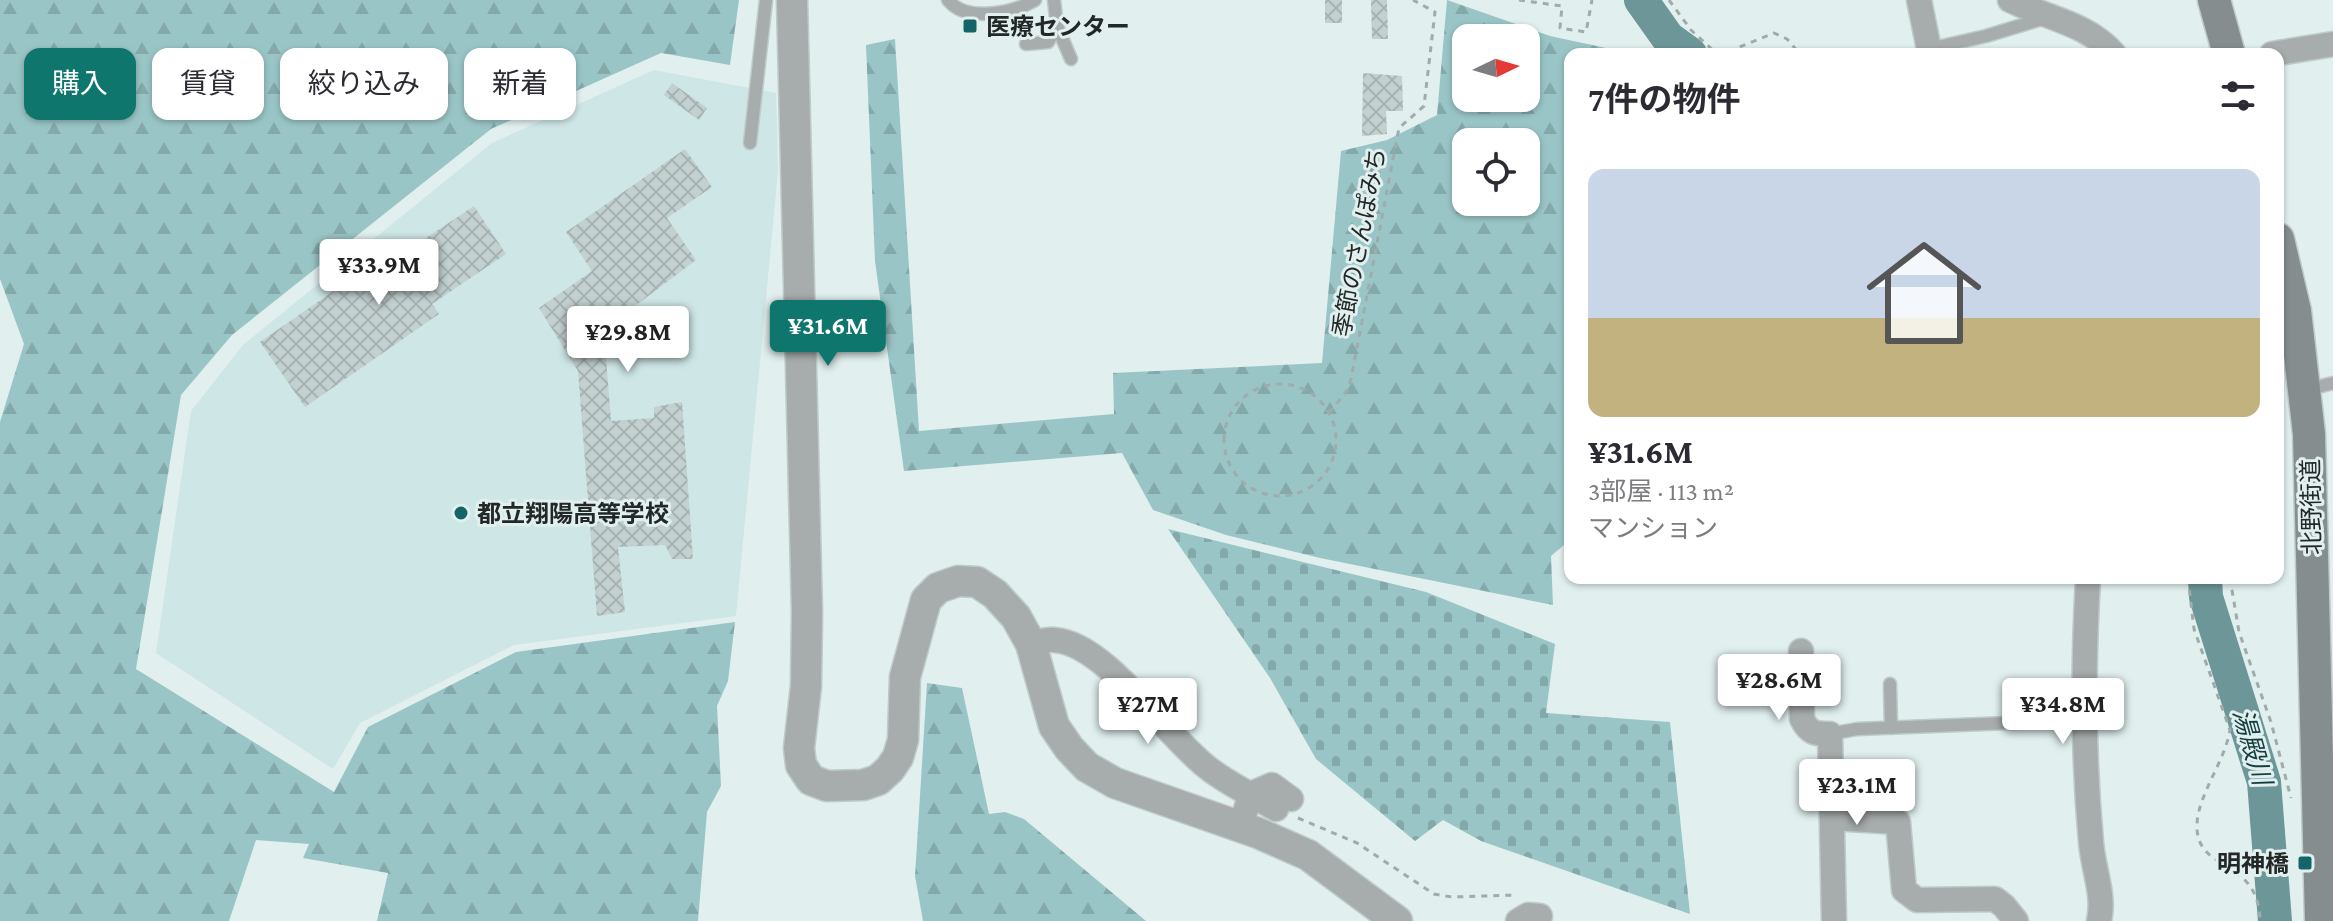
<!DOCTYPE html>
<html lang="ja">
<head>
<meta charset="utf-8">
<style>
	:root { --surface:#fff; --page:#f2f2f3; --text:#2b2b33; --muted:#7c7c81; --line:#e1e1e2; --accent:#0f766e }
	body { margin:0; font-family:"Crimson Pro","Noto Sans JP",serif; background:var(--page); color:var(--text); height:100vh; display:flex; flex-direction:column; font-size:30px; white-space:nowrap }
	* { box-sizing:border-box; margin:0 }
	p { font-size:26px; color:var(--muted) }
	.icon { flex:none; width:44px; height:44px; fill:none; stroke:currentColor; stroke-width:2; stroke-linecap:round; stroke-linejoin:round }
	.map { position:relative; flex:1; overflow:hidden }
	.side { position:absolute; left:1564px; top:48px; width:720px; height:536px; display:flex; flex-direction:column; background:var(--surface); border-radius:16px; box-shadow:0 2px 6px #0004 }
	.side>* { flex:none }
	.guide { position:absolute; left:24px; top:48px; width:760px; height:72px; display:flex; gap:16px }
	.needle { width:52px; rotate:85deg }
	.fabs { position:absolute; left:1452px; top:24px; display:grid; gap:16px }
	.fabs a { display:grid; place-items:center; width:88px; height:88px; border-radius:16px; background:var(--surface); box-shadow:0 2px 6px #0004; font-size:40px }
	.price { position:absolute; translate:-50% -68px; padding:0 18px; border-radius:8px; background:#fff; color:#222; font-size:26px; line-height:52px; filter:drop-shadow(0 2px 4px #0008) }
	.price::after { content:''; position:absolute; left:50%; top:48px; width:24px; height:18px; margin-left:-12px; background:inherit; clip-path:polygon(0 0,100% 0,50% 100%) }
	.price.on { background:var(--accent); color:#fff }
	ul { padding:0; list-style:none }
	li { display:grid; align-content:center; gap:16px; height:424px; padding:0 24px }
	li+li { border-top:2px solid var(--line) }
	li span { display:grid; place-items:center; height:248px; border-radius:16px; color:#555 }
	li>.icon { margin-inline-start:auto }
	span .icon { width:144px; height:144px; fill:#fffc; stroke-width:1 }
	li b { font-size:34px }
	h2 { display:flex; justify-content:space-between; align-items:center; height:96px; padding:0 24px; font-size:34px }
	.tag { padding:0 28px; border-radius:16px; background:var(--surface); box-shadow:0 2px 6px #0004; font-size:28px; line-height:72px }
	.tag.on { background:var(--accent); color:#fff }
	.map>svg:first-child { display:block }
	.built { fill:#cee6e6 }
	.forest { fill:url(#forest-firs); fill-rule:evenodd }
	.cemetery { fill:url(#cemetery-stones) }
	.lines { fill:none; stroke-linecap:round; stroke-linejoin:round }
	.river { stroke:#6c9698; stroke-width:34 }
	.building { fill:url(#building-cross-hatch) }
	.service-casing { stroke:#bfcbcb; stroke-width:15 }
	.minor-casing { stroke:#bfcbcb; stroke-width:27 }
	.tertiary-casing { stroke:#bfcbcb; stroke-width:33 }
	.secondary-casing { stroke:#bfcbcb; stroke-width:35 }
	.path { stroke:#a0abab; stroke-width:3; stroke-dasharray:6 6; stroke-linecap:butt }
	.service { stroke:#a7acac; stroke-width:12 }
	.minor { stroke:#a7acac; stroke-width:24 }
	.tertiary { stroke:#a7acac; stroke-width:30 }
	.secondary { stroke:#858d8e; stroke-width:32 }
	.poi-dot { fill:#156467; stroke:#e1efef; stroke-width:3 }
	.labels { text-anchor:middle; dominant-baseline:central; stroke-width:6; stroke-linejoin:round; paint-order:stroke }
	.poi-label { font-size:24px; font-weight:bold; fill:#222727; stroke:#e1efef; text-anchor:start }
	.street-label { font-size:24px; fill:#222727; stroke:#e1efef }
	.water-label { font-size:26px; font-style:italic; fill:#153e40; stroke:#e1efef }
</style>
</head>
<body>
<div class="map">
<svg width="2333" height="921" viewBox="0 0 2333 921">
	<defs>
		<pattern id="forest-firs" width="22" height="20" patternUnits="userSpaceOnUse" patternTransform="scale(2)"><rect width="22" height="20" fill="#9ac5c6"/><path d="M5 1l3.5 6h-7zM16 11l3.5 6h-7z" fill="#84a9aa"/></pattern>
		<pattern id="cemetery-stones" width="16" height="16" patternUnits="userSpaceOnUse" patternTransform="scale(2)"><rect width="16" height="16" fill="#9ac5c6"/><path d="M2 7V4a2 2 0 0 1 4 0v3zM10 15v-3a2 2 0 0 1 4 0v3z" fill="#84a9aa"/></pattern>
		<pattern id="building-cross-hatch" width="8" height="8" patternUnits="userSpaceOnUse" patternTransform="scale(2)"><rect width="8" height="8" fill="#c3d0d0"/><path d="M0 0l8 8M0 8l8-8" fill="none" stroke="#a7b3b3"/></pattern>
	</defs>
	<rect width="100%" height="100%" fill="#e1efef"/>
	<path class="built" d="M654,70l122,23 2,78 -42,445 -222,29 -154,78 -27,46 -177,-116 35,-242 52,-66 249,-202z"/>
	<path class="forest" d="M0,0h739l-9,65 -69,-12 -170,76 -259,206 -51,60 -45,274 198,123 34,-65 148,-75 219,-30 -7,59 -11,25 4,80 -14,26 -9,109h-321l11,-48 -85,-15 6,-14 -53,-4 -27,81h-229v-499l24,-78 -24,-65z
		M1447,0l103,36 84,18h-64v486l-19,16 2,49 -233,-47 -94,-23 -73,-25 -31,-57 -218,18 -29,-210 -9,-216 29,-6 24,392 195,-17 -1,-41 209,-10 19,-212 46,-11 50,-25zM1526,38v60h-60v-60zM1526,142v60h-60v-60z
		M927,683l35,5 27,126 16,-2 19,7 122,102h-223l-8,-45z"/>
	<path class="cemetery" d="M1168,529l258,63 129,52 -9,69 124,9 20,192 -209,-73 -38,-21 -28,21 -99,-82 -46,-81z"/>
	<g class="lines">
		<path class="river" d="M1641,0l27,38 22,16
			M2205,578l1,19 58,185 11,139"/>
	</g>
	<path class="building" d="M1325,0h17v23h-17z
		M1371,0h16l1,39h-16z
		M1363,73l39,3 1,35h-17l1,23 -25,2z
		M672,83l35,25 -8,12 -35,-25z
		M685,149l27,38 -45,31 29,42 -102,77 12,20 5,64 43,-3v-11l28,-5 11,157h-21l-7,-14 -47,2 7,65 -28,4 -19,-245 -39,-63 53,-37 -26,-39z
		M474,206l32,48 -74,50 7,10 -134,93 -45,-65 134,-93 5,7z"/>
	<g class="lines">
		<defs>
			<path id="service" d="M948,0c18,23 65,13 87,0
				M1054,0l3,26 14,33
				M1026,44l22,-2 9,-16
				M1929,49l57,-13 59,-18
				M750,143l16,-143
				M2306,390l27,-7
				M1890,684l1,44
				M1830,734l27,-5 229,-9"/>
			<path id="minor" d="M1919,0l11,54
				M2010,0c36,18 77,23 104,54
				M2272,54l61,-10
				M2088,578c-5,87 -5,177 3,264 2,27 14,53 8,79
				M1031,644c7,-2 16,-5 24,-4 51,4 111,96 153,128 20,16 46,28 68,41
				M1801,651l1,68c7,14 13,15 28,15l4,187
				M1833,818l65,4 6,68 13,10 78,-1 9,7 12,15
				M1240,827l11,-33 21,-9 19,14
				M1518,921l10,-6 12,1"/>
			<path id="tertiary" d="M792,0l15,612 -1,74 -7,62 2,17 10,15 16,6 36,-1 15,-5 12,-11 8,-12 5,-17 2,-63 21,-77 12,-12 20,-7 19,1 18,12 21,23 15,27 23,82 15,22 18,19 28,16 143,50 50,22 89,66"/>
			<path id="secondary" d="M2214,0l15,54
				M2278,239l17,72 14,123 12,487"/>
		</defs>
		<use href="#service" class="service-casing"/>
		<use href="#minor" class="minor-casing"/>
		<use href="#tertiary" class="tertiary-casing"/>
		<use href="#secondary" class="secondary-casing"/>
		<path class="path" d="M1519,0l43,6 -2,22 26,4 6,-32
			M1669,0l22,30 25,23 11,-1 47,-19 13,6 13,15
			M1224 440a56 56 0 1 1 112 0a56 56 0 1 1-112 0Z
			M1329,413l17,-21 5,-13 48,-251 25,-22 11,-94 -22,-12
			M2188,578l6,51 36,101c-5,31 -32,65 -33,94 -2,50 62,32 63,97
			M2230,578l9,54 32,90 20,76
			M1298,818l59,25 77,51 18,3 65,-2"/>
		<use href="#service" class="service"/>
		<use href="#minor" class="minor"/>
		<use href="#tertiary" class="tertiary"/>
		<use href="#secondary" class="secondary"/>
	</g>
	<g class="poi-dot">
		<rect x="962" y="18" width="16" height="16" rx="4"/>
		<circle cx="461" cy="513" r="8"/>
		<rect x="2297" y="855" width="16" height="16" rx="4"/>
	</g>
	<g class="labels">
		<g class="poi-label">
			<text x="986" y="26">医療センター</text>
			<text x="477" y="513">都立翔陽高等学校</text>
			<text x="2289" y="863" text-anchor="end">明神橋</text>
		</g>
		<g class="street-label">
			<text transform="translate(1359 242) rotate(-79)">季節のさんぽみち</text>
			<text transform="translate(2311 507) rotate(-91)">北野街道</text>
		</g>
		<g class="water-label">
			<text transform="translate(2252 747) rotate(74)">湯殿川</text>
		</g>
	</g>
</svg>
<div class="fabs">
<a><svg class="needle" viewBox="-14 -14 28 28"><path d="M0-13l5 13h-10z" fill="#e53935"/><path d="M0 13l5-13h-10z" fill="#7c7c81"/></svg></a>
<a><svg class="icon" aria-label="locate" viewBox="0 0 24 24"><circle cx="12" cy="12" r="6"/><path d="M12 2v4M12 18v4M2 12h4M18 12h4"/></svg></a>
</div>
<b class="price" style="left:379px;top:307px">¥33.9M</b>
<b class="price on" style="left:828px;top:368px">¥31.6M</b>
<b class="price" style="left:628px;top:374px">¥29.8M</b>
<b class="price" style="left:1779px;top:722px">¥28.6M</b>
<b class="price" style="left:1148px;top:746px">¥27M</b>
<b class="price" style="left:2063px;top:746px">¥34.8M</b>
<b class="price" style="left:1857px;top:827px">¥23.1M</b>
<div class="guide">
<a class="tag on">購入</a>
<a class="tag">賃貸</a>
<a class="tag">絞り込み</a>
<a class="tag">新着</a>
</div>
<section class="side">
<h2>7件の物件<svg class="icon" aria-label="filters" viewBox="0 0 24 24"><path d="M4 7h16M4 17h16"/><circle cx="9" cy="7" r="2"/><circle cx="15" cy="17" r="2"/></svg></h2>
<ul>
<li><span style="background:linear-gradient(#c9d6e8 60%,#c2b280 0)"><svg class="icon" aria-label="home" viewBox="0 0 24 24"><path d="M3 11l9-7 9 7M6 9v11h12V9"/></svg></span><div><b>¥31.6M</b><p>3部屋 · 113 m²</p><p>マンション</p></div></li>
</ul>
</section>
</div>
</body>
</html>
